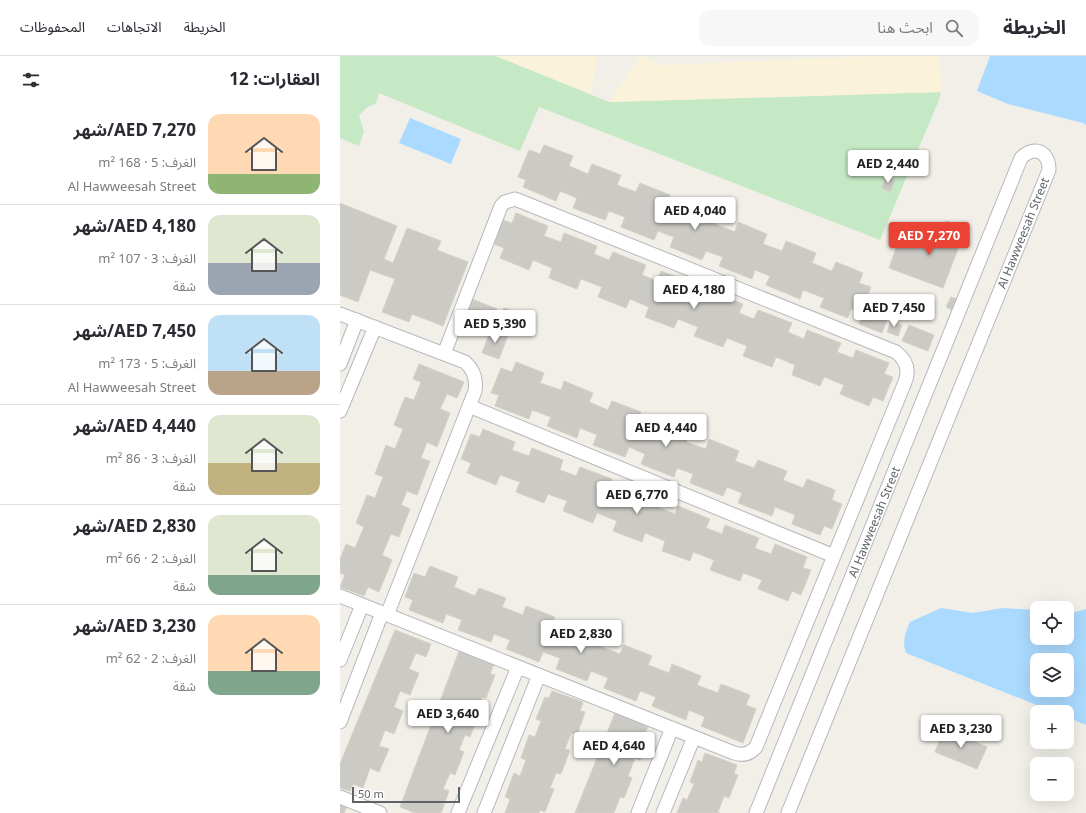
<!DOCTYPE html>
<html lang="ar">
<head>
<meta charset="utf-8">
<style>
	:root { --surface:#fff; --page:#f7f7f7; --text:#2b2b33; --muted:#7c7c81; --line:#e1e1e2; --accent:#ea4335 }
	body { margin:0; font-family:"Noto Sans","Noto Sans Arabic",sans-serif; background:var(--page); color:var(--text); direction:rtl; height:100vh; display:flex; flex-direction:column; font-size:15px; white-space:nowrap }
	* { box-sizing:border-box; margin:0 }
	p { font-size:13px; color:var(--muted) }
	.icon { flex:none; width:22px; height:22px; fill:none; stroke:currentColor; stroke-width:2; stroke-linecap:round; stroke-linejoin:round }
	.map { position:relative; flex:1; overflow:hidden; direction:ltr }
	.side { display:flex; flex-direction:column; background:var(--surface); width:340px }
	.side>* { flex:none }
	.controls { position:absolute; left:690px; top:545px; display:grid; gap:8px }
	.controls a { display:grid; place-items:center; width:44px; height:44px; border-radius:8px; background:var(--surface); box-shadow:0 4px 16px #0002; font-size:20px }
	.scale { position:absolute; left:12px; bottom:10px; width:108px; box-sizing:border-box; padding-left:4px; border:2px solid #5f6368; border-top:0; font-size:11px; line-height:14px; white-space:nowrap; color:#5f6368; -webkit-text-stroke:3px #fff; paint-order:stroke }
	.price { position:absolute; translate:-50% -34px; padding:0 9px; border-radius:4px; background:#fff; color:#222; font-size:13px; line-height:26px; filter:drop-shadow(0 1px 2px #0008) }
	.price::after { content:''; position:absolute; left:50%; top:24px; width:12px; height:9px; margin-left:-6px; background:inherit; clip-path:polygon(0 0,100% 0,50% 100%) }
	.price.active { background:var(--accent); color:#fff }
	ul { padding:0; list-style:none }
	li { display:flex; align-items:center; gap:12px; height:100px; padding:0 20px }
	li+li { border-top:1px solid var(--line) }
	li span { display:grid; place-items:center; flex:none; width:112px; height:80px; border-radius:12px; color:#555 }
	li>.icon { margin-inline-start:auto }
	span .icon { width:48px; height:48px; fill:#fffc; stroke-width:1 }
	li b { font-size:17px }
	h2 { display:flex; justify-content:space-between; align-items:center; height:48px; padding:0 20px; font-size:17px }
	header { display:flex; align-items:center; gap:24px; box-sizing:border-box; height:56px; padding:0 20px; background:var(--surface); border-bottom:1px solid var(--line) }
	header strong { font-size:19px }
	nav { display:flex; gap:22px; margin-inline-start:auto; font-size:14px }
	.search { width:280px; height:36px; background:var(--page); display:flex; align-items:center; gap:10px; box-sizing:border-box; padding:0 14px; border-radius:12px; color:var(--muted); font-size:15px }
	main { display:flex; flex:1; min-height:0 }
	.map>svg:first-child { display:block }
	.green { fill:#c5e8c5 }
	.sand { fill:#fbf3d9 }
	.water { fill:#aadaff; fill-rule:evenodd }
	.building { fill:#cccac5; stroke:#d6d1c6 }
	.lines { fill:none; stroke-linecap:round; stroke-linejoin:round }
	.minor-casing { stroke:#b5b8bc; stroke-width:15 }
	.minor { stroke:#fff; stroke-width:13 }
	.labels { text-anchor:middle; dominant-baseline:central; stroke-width:3; stroke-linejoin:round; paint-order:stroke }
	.street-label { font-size:12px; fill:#5f6368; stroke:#fff }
</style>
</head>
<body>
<header>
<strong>الخريطة</strong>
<div class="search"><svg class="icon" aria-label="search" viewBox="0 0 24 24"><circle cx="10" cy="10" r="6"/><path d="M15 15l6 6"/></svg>ابحث هنا</div>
<nav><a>الخريطة</a><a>الاتجاهات</a><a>المحفوظات</a></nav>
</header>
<main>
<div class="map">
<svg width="746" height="757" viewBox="0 0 746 757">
	<rect width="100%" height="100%" fill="#f1efe8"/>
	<path class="green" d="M0,0h156l113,46 332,-10 -2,8 -59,140 -341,-133 -19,44 -141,-58 -3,10 -10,5 -7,8 5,15 -5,15 -19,-8z"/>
	<path class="sand" d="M156,0h101l-6,38z
		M301,0h2l16,9 216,-9h65l1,36 -332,10z"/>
	<path class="water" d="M650,0h96v69l-3,-2 -75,-19 -31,-13z
		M70,62l51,21 -10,25 -52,-21z
		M601,552l32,5 30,-5 34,2v28h30v-27l8,1 11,-3v116l-19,-8v-5h-13l-148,-59c-4,-11 -1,-20 4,-31zM697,604h30v30h-30z"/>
	<path class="building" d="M204,89l29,11 -4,10 19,8 4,-10 29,11 -4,10 19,7 4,-9 30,12 -4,10 20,8 4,-10 28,12 -3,9 20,8 3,-10 29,12 -4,10 19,7 4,-10 30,12 -4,10 20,8 4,-9 27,11 -4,10 12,4 -10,25 -10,-3 -3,9 -28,-11 4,-9 -21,-8 -3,9 -34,-14 4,-9 -15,-6 -3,9 -33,-13 4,-9 -17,-6 -4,9 -32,-13 4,-10 -16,-6 -4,9 -33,-13 4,-10 -16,-6 -4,9 -32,-12 4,-10 -17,-7 -4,10 -33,-14 3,-7 -8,-3 11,-27 11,4z
		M546,121l9,3 -5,12 -8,-4z
		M0,147l57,23 -13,33 9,4 14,-35 34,13 -4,9 31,12 -25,64 -31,-12 -3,8 -27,-10 13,-33 -25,-9 -12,32 -18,-7z
		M176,157l32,13 -4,10 17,6 3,-9 33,13 -3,8 15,6 4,-8 33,13 -4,10 15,6 4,-10 33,13 -4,10 16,6 4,-9 33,13 -4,9 15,6 4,-9 34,13 -4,9 16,7 3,-9 34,13 -4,9 16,6 3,-8 33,13 -5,11 9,3 -10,24 -10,-4 -4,9 -29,-12 4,-9 -20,-8 -4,9 -28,-11 3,-10 -19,-8 -4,10 -29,-11 4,-10 -20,-8 -4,9 -29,-11 4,-9 -20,-8 -4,9 -29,-11 4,-10 -19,-8 -4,9 -28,-11 4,-10 -21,-8 -4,10 -28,-11 3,-10 -19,-8 -4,10 -29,-12 4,-10 -10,-4 9,-24 9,3z
		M606,165l20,7 -23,60 -54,-20 11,-31 19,7 3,-9 16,6z
		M611,241l6,2 -5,11 -6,-3z
		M132,243l25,10 -8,19 -24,-11z
		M164,252l17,6 -3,11 -18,-5z
		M525,253l23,8 -6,16 -23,-9z
		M551,265l11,4 -4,11 -11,-4z
		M569,269l25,10 -6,16 -26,-10z
		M151,273l17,6 -9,24 -17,-6z
		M176,306l28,11 -4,10 21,7 3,-9 29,12 -4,9 19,8 4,-9 29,11 -4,10 21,7 3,-8 29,11 -4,10 20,7 3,-10 30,12 -4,10 19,7 4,-8 29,11 -4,9 20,8 4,-9 28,11 -3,10 10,4 -10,25 -8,-3 -4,9 -28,-11 3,-9 -20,-8 -3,9 -34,-13 4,-10 -15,-6 -4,9 -33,-13 3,-9 -16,-6 -3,9 -33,-13 4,-10 -16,-7 -4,10 -32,-12 4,-10 -17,-7 -3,10 -30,-12 4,-9 -19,-7 -3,9 -34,-13 4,-11 -8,-2 10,-25 11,4z
		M79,308l45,18 -7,16 -10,-4 -7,15 10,4 -13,34 -10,-5 -6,16 9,3 -13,34 -10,-4 -6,14 9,4 -11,28 -8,-3 -9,21 10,5 -13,32 -11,-5 -4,9 -24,-9 5,-12 -5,-2v-14l6,-15 9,4 9,-21 -8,-4 11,-28 8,3 8,-21 -8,-3 11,-29 9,4 8,-20 -9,-4 11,-28 9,3 7,-18 -8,-3z
		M143,373l32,13 -3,8 17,6 3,-8 31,12 -3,10 16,6 4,-9 32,12 -3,10 16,6 3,-9 32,12 -3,9 18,7 3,-8 32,13 -4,9 16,6 3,-9 34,13 -4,10 16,6 4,-10 32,13 -4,11 8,2 -10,25 -9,-4 -4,10 -30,-12 4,-9 -19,-7 -3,8 -30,-11 4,-10 -21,-8 -3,9 -28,-10 3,-10 -20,-8 -3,9 -29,-11 4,-10 -20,-8 -4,10 -30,-12 4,-10 -19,-7 -4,9 -28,-11 4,-10 -20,-7 -4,10 -29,-12 4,-10 -10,-4 10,-25 9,3z
		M90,510l28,11 -4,10 21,9 4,-8 27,10 -4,9 21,8 3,-9 29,11 -4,10 21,8 4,-9 27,11 -4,9 21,8 4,-9 28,11 -4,9 21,8 3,-9 29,12 -4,9 21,8 3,-9 29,11 -4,10 10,4 -13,34 -42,-17 4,-9 -16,-7 -3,10 -34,-14 4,-9 -16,-6 -4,10 -32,-13 4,-10 -17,-7 -4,10 -31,-12 4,-11 -17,-6 -4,10 -33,-13 4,-9 -16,-6 -3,8 -33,-12 4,-10 -16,-6 -3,9 -34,-13 4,-10 -8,-3 9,-24 11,4z
		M55,574l36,14 -5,13 -10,-4 -7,16 10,4 -9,22 -10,-4 -6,16 9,4 -9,23 -9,-4 -6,16 10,3 -10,23 -9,-4 -7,20 -10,-4 -3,7 -10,-3v-24z
		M119,595l35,13 -4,10 5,1 -9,23 -4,-1 -6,15 3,2 -9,23 -5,-2 -6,15 5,2 -9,23 -5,-2 -7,16 6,2 -8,22h-26l-15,-6z
		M212,635l31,11 -3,9 5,1 -8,23 -6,-2 -6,16 5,1 -9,24 -5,-1 -6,15 4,1 -9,23 -5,-2 -1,3h-34l5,-14 -5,-2 9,-24 6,3 6,-16 -5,-2 8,-23 6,2 6,-16 -5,-2 9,-22 4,1z
		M275,657l33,14 -4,8 5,2 -9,23 -5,-2 -7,18 4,2 -8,20 -4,-1 -6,16h-39z
		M604,673l43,18 -10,22 -42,-17z
		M365,697l32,12 -3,8 4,2 -9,23 -5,-2 -6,16 2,1h-43l6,-15 4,2 7,-16 -4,-2 8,-22 4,2z
		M0,747l7,3 -3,7h-4z"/>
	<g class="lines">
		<defs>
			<path id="minor" d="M0,258l125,48c9,8 12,17 10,29l-88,224
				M0,308l17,-44
				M129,350l365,150
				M0,355l35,-84
				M0,540l394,157c9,3 16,1 22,-6l149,-365c5,-12 1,-22 -9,-30l-381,-153 -10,3 -4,4 -57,148
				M0,604l22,-55
				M0,666l42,-109
				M0,741l40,16
				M118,757l60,-146
				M144,757l55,-138
				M298,757l34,-85
				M323,757l31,-76
				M416,757l265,-655c13,-13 28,-7 28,12l-261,643"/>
		</defs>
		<use href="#minor" class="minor-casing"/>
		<use href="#minor" class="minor"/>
	</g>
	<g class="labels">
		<g class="street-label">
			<text transform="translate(683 177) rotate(-68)">Al Hawweesah Street</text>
			<text transform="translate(534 466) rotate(-68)">Al Hawweesah Street</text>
		</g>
	</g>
</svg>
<div class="controls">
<a><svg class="icon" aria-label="locate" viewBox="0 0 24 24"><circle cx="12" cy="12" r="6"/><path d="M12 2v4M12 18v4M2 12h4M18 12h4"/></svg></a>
<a><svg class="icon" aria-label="layers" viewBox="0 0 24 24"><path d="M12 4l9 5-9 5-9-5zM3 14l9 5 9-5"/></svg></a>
<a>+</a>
<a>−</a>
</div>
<div class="scale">50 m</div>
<b class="price" style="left:548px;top:128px">AED 2,440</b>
<b class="price" style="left:355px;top:175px">AED 4,040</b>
<b class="price active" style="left:589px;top:200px">AED 7,270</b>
<b class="price" style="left:354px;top:254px">AED 4,180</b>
<b class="price" style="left:554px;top:272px">AED 7,450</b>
<b class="price" style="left:155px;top:288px">AED 5,390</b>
<b class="price" style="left:326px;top:392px">AED 4,440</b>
<b class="price" style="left:297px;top:459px">AED 6,770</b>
<b class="price" style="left:241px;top:598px">AED 2,830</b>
<b class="price" style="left:108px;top:678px">AED 3,640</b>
<b class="price" style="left:621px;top:693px">AED 3,230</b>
<b class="price" style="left:274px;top:710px">AED 4,640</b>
</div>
<section class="side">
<h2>العقارات: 12<svg class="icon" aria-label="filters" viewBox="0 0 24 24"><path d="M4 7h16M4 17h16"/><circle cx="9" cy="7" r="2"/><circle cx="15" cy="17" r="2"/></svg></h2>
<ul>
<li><span style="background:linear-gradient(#ffd9b3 75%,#8fb573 0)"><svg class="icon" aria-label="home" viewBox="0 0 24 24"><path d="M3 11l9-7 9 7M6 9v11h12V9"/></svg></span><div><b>AED 7,270/شهر</b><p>الغرف: 5 · 168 m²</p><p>Al Hawweesah Street</p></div></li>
<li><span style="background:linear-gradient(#dfe7d0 60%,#9aa5b1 0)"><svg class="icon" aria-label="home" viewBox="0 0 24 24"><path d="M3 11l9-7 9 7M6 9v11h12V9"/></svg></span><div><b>AED 4,180/شهر</b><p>الغرف: 3 · 107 m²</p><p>شقة</p></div></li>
<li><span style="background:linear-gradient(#bfe0f5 70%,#b9a48a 0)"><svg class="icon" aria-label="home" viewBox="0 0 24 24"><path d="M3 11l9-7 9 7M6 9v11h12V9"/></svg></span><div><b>AED 7,450/شهر</b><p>الغرف: 5 · 173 m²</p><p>Al Hawweesah Street</p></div></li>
<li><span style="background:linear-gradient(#dfe7d0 60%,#c2b280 0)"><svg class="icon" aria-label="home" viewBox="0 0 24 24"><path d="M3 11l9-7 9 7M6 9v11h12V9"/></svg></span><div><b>AED 4,440/شهر</b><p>الغرف: 3 · 86 m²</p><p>شقة</p></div></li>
<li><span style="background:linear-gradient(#dfe7d0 75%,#7fa58c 0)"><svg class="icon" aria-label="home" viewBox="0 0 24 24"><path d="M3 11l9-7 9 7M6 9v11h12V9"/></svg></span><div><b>AED 2,830/شهر</b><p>الغرف: 2 · 66 m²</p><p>شقة</p></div></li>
<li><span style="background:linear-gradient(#ffd9b3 70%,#7fa58c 0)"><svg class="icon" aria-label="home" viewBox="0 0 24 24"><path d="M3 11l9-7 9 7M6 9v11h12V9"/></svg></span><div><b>AED 3,230/شهر</b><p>الغرف: 2 · 62 m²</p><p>شقة</p></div></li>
</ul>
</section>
</main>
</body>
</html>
